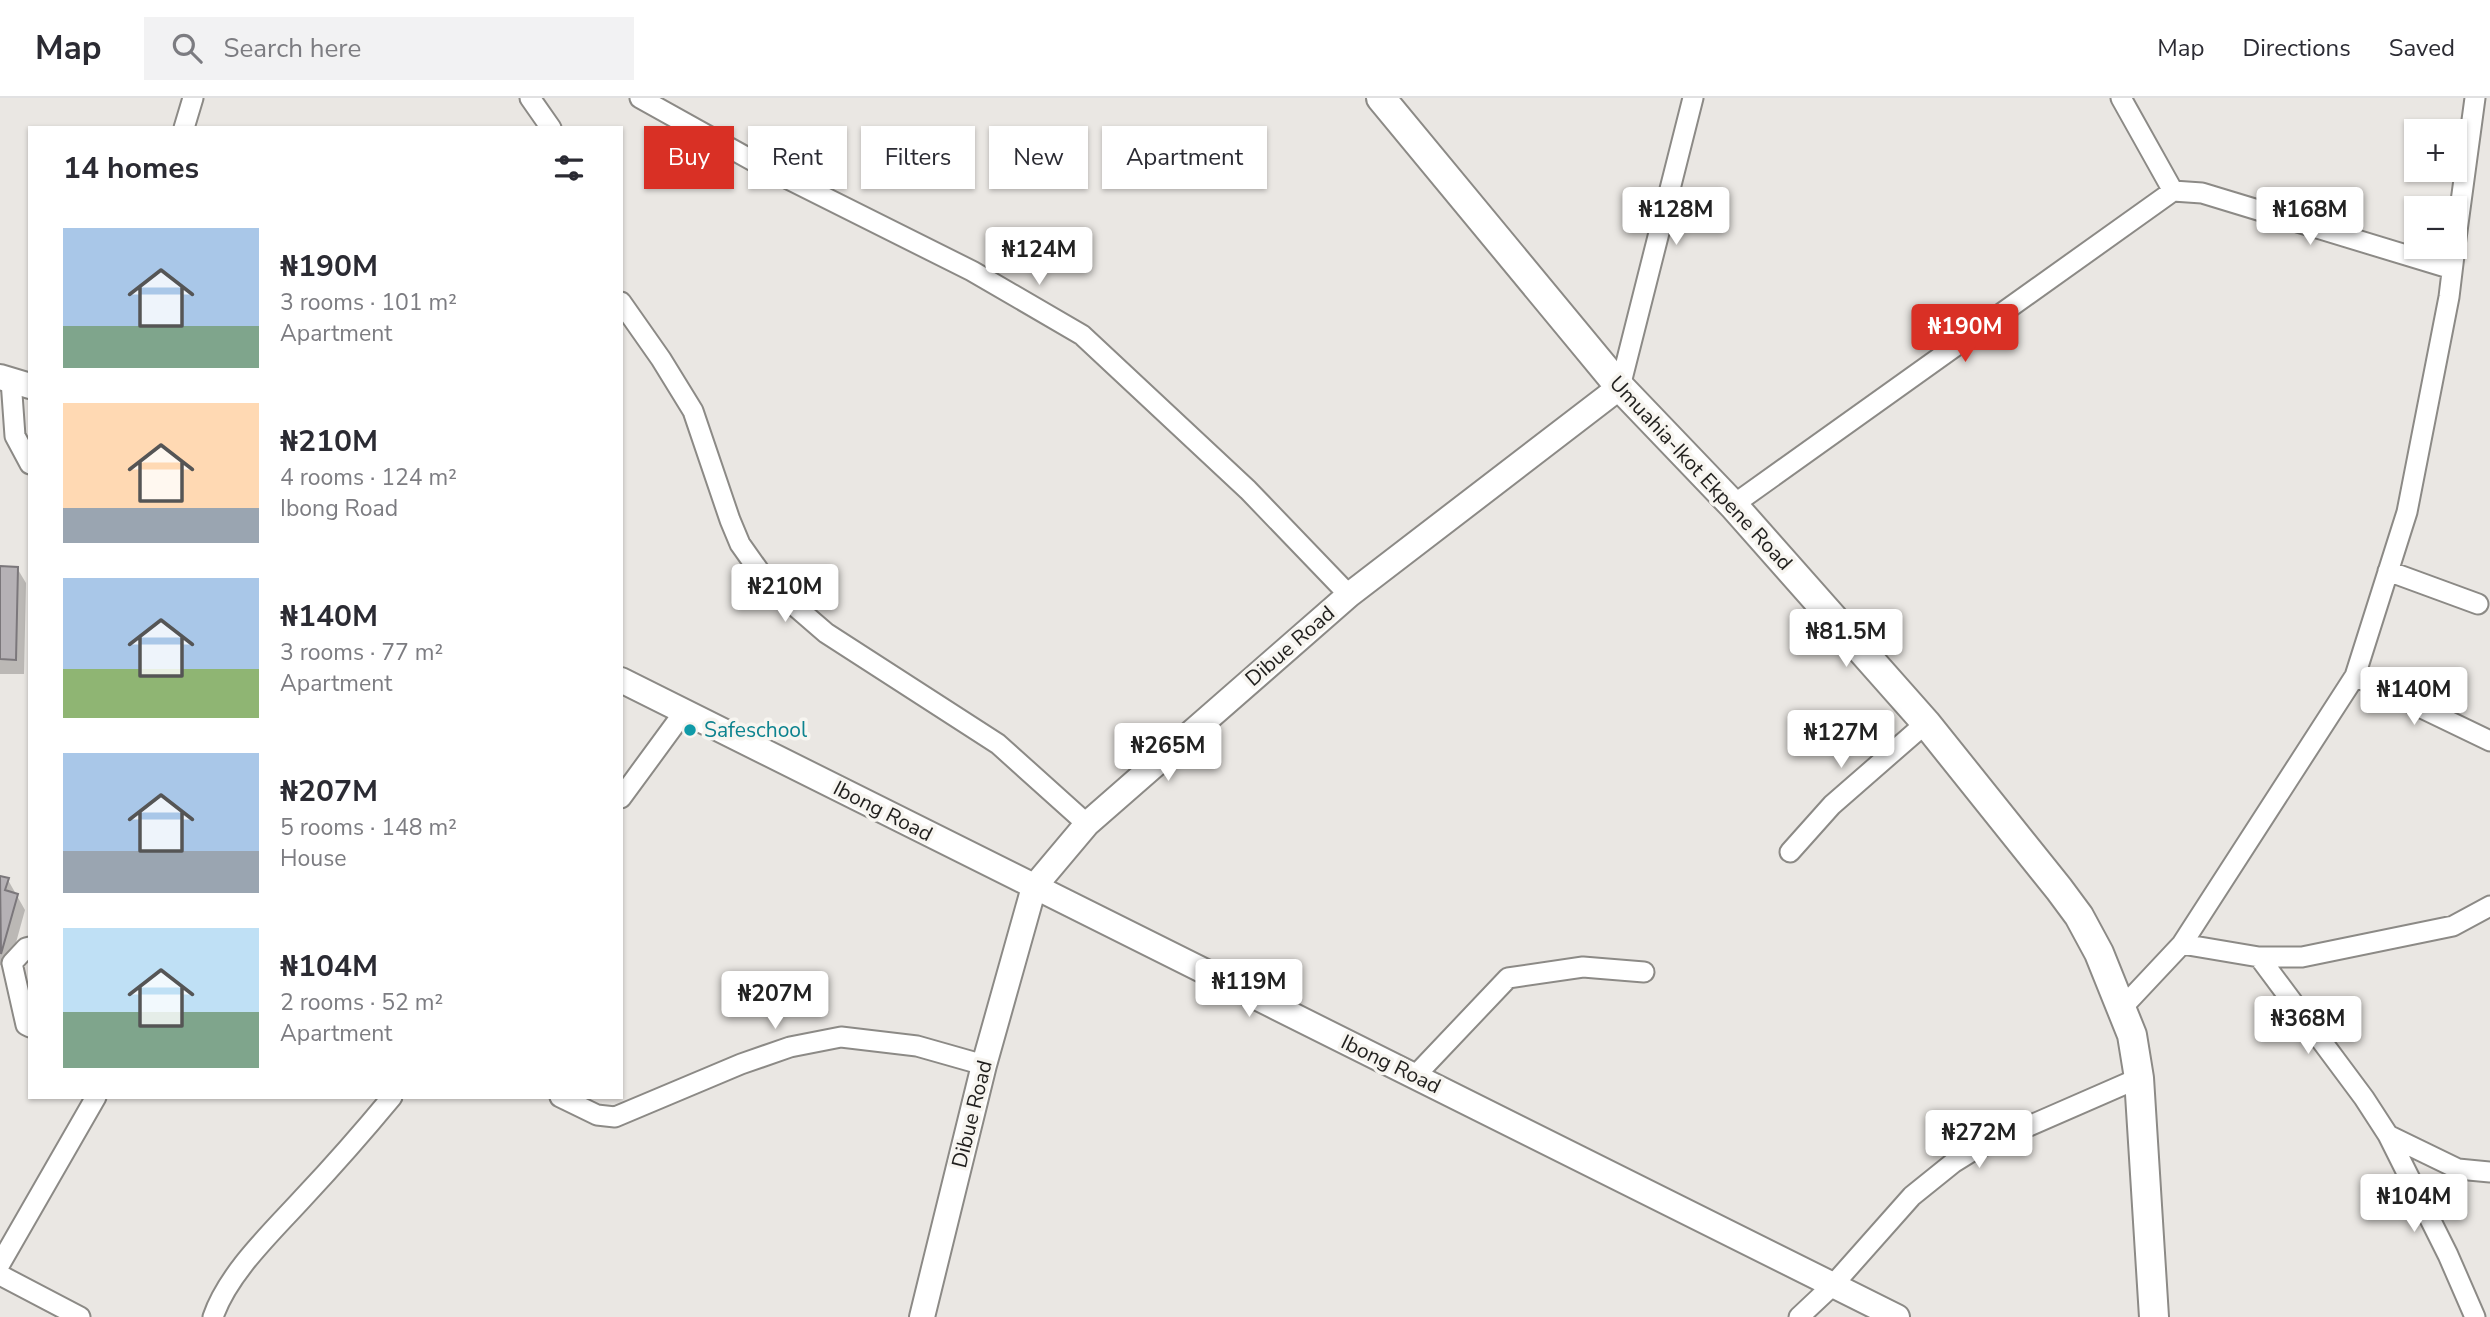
<!DOCTYPE html>
<html lang="en">
<head>
<meta charset="utf-8">
<style>
	:root { --surface:#fff; --page:#f2f2f3; --text:#2b2b33; --muted:#7c7c81; --line:#e1e1e2; --accent:#d93025 }
	body { margin:0; font-family:"Nunito Sans",sans-serif; background:var(--page); color:var(--text); height:100vh; display:flex; flex-direction:column; font-size:26px; white-space:nowrap }
	* { box-sizing:border-box; margin:0 }
	p { font-size:23px; color:var(--muted) }
	.icon { flex:none; width:38px; height:38px; fill:none; stroke:currentColor; stroke-width:2; stroke-linecap:round; stroke-linejoin:round }
	.map { position:relative; flex:1; overflow:hidden }
	.sheet { position:absolute; left:28px; top:28px; width:595px; height:973px; display:flex; flex-direction:column; background:var(--surface); border-radius:0px; box-shadow:0 2px 5px #0004 }
	.sheet>* { flex:none }
	.top-card { position:absolute; left:644px; top:28px; width:665px; height:63px; display:flex; gap:14px }
	.controls { position:absolute; left:2404px; top:21px; display:grid; gap:14px }
	.controls a { display:grid; place-items:center; width:63px; height:63px; border-radius:0px; background:var(--surface); box-shadow:0 2px 5px #0004; font-size:35px }
	.price { position:absolute; translate:-50% -60px; padding:0 16px; border-radius:7px; background:#fff; color:#222; font-size:23px; line-height:46px; filter:drop-shadow(0 2px 4px #0008) }
	.price::after { content:''; position:absolute; left:50%; top:42px; width:21px; height:16px; margin-left:-10px; background:inherit; clip-path:polygon(0 0,100% 0,50% 100%) }
	.price.current { background:var(--accent); color:#fff }
	ul { padding:0; list-style:none }
	li { display:flex; align-items:center; gap:21px; height:175px; padding:0 35px }
	li span { display:grid; place-items:center; flex:none; width:196px; height:140px; border-radius:0px; color:#555 }
	li>.icon { margin-inline-start:auto }
	span .icon { width:84px; height:84px; fill:#fffc; stroke-width:1 }
	li b { font-size:30px }
	h2 { display:flex; justify-content:space-between; align-items:center; height:84px; padding:0 35px; font-size:30px }
	.tag { padding:0 24px; border-radius:0px; background:var(--surface); box-shadow:0 2px 5px #0004; font-size:24px; line-height:63px }
	.tag.current { background:var(--accent); color:#fff }
	header { display:flex; align-items:center; gap:42px; box-sizing:border-box; height:98px; padding:0 35px; background:var(--surface); border-bottom:2px solid var(--line) }
	header strong { font-size:33px }
	nav { display:flex; gap:38px; margin-inline-start:auto; font-size:24px }
	.search { width:490px; height:63px; background:var(--page); display:flex; align-items:center; gap:18px; box-sizing:border-box; padding:0 24px; border-radius:0px; color:var(--muted); font-size:26px }
	.map>svg:first-child { display:block }
	.shadow { fill:#0003 }
	.building { fill:#b5b1b5; stroke:#7b777b; stroke-width:2 }
	.lines { fill:none; stroke-linecap:round; stroke-linejoin:round }
	.minor-casing { stroke:#8c8a86; stroke-width:23 }
	.tertiary-casing { stroke:#8c8a86; stroke-width:28 }
	.secondary-casing { stroke:#8c8a86; stroke-width:32 }
	.minor { stroke:#fff; stroke-width:19 }
	.tertiary { stroke:#fff; stroke-width:24 }
	.secondary { stroke:#fff; stroke-width:28 }
	.culture-dot { fill:#0f9aa8; stroke:#f7f5f0; stroke-width:2.5 }
	.labels { text-anchor:middle; dominant-baseline:central; stroke-width:7; stroke-linejoin:round; paint-order:stroke }
	.street-label { font-size:21px; fill:#201f1d; stroke:#f7f5f0 }
	.culture-label { font-size:21px; fill:#0d838f; stroke:#f7f5f0; text-anchor:start }
</style>
</head>
<body>
<header>
<strong>Map</strong>
<div class="search"><svg class="icon" aria-label="search" viewBox="0 0 24 24"><circle cx="10" cy="10" r="6"/><path d="M15 15l6 6"/></svg>Search here</div>
<nav><a>Map</a><a>Directions</a><a>Saved</a></nav>
</header>
<div class="map">
<svg width="2490" height="1219" viewBox="0 0 2490 1219">
	<rect width="100%" height="100%" fill="#eae7e3"/>
	<path class="shadow" d="M0,470h17l9,15 -2,91h-24z
		M0,779l8,3 17,30 -16,58 -9,-3z"/>
	<path class="building" d="M0,468l18,1 -2,93 -16,-1z
		M0,778l9,2 -4,12 13,4 -17,60z"/>
	<g class="lines">
		<defs>
			<path id="minor" d="M530,0l21,30
				M640,0l124,69 208,104 110,64 166,155 101,105
				M2121,0l52,93
				M184,30l9,-30
				M2455,148l20,-148
				M621,204l40,57 32,52 37,109 10,24 27,38 59,51 172,111 89,80
				M11,282l4,56 15,28
				M1620,289l73,-289
				M1733,407l440,-314 29,2 250,76
				M2388,473l90,33
				M2355,578l135,65
				M621,700l63,-86
				M1790,754l42,-47 94,-82
				M2182,846l77,13h43l151,-31 37,-20
				M30,849l-4,1 -14,15 14,62 4,2
				M2259,859l105,141 24,37 60,120 27,62
				M2121,911l61,-65 173,-268 52,-164 42,-215 6,-50
				M1415,978l93,-98 75,-11 61,5
				M560,999l37,18 18,2 126,-53 49,-17 51,-10 76,9 67,19
				M2388,1037l70,34 32,3
				M0,1166l96,-167
				M0,1177l80,42
				M213,1219c15,-44 59,-85 90,-119 31,-33 60,-66 89,-101
				M1799,1219l34,-32 79,-89 41,-33 21,-13 165,-72"/>
			<path id="tertiary" d="M0,279l30,9
				M621,582l1276,637
				M922,1219l62,-252 50,-178 53,-63 262,-229 271,-208"/>
			<path id="secondary" d="M1381,0l239,289 113,118 193,218 133,166 20,27 20,37 33,82 7,43 15,239"/>
		</defs>
		<use href="#minor" class="minor-casing"/>
		<use href="#tertiary" class="tertiary-casing"/>
		<use href="#secondary" class="secondary-casing"/>
		<use href="#minor" class="minor"/>
		<use href="#tertiary" class="tertiary"/>
		<use href="#secondary" class="secondary"/>
	</g>
	<circle class="culture-dot" cx="690" cy="632" r="7"/>
	<g class="labels">
		<g class="street-label">
			<text transform="translate(1701 375) rotate(47)">Umuahia-Ikot Ekpene Road</text>
			<text transform="translate(1290 548) rotate(-41)">Dibue Road</text>
			<text transform="translate(883 713) rotate(27)">Ibong Road</text>
			<text transform="translate(1391 966) rotate(26)">Ibong Road</text>
			<text transform="translate(972 1016) rotate(-76)">Dibue Road</text>
		</g>
		<g class="culture-label">
			<text x="704" y="632">Safeschool</text>
		</g>
	</g>
</svg>
<div class="controls">
<a>+</a>
<a>−</a>
</div>
<b class="price" style="left:1676px;top:149px">₦128M</b>
<b class="price" style="left:2310px;top:149px">₦168M</b>
<b class="price" style="left:1039px;top:189px">₦124M</b>
<b class="price current" style="left:1965px;top:266px">₦190M</b>
<b class="price" style="left:785px;top:526px">₦210M</b>
<b class="price" style="left:1846px;top:571px">₦81.5M</b>
<b class="price" style="left:2414px;top:629px">₦140M</b>
<b class="price" style="left:1841px;top:672px">₦127M</b>
<b class="price" style="left:1168px;top:685px">₦265M</b>
<b class="price" style="left:1249px;top:921px">₦119M</b>
<b class="price" style="left:775px;top:933px">₦207M</b>
<b class="price" style="left:2308px;top:958px">₦368M</b>
<b class="price" style="left:1979px;top:1072px">₦272M</b>
<b class="price" style="left:2414px;top:1136px">₦104M</b>
<div class="top-card">
<a class="tag current">Buy</a>
<a class="tag">Rent</a>
<a class="tag">Filters</a>
<a class="tag">New</a>
<a class="tag">Apartment</a>
</div>
<section class="sheet">
<h2>14 homes<svg class="icon" aria-label="filters" viewBox="0 0 24 24"><path d="M4 7h16M4 17h16"/><circle cx="9" cy="7" r="2"/><circle cx="15" cy="17" r="2"/></svg></h2>
<ul>
<li><span style="background:linear-gradient(#a9c7e8 70%,#7fa58c 0)"><svg class="icon" aria-label="home" viewBox="0 0 24 24"><path d="M3 11l9-7 9 7M6 9v11h12V9"/></svg></span><div><b>₦190M</b><p>3 rooms · 101 m²</p><p>Apartment</p></div></li>
<li><span style="background:linear-gradient(#ffd9b3 75%,#9aa5b1 0)"><svg class="icon" aria-label="home" viewBox="0 0 24 24"><path d="M3 11l9-7 9 7M6 9v11h12V9"/></svg></span><div><b>₦210M</b><p>4 rooms · 124 m²</p><p>Ibong Road</p></div></li>
<li><span style="background:linear-gradient(#a9c7e8 65%,#8fb573 0)"><svg class="icon" aria-label="home" viewBox="0 0 24 24"><path d="M3 11l9-7 9 7M6 9v11h12V9"/></svg></span><div><b>₦140M</b><p>3 rooms · 77 m²</p><p>Apartment</p></div></li>
<li><span style="background:linear-gradient(#a9c7e8 70%,#9aa5b1 0)"><svg class="icon" aria-label="home" viewBox="0 0 24 24"><path d="M3 11l9-7 9 7M6 9v11h12V9"/></svg></span><div><b>₦207M</b><p>5 rooms · 148 m²</p><p>House</p></div></li>
<li><span style="background:linear-gradient(#bfe0f5 60%,#7fa58c 0)"><svg class="icon" aria-label="home" viewBox="0 0 24 24"><path d="M3 11l9-7 9 7M6 9v11h12V9"/></svg></span><div><b>₦104M</b><p>2 rooms · 52 m²</p><p>Apartment</p></div></li>
</ul>
</section>
</div>
</body>
</html>
